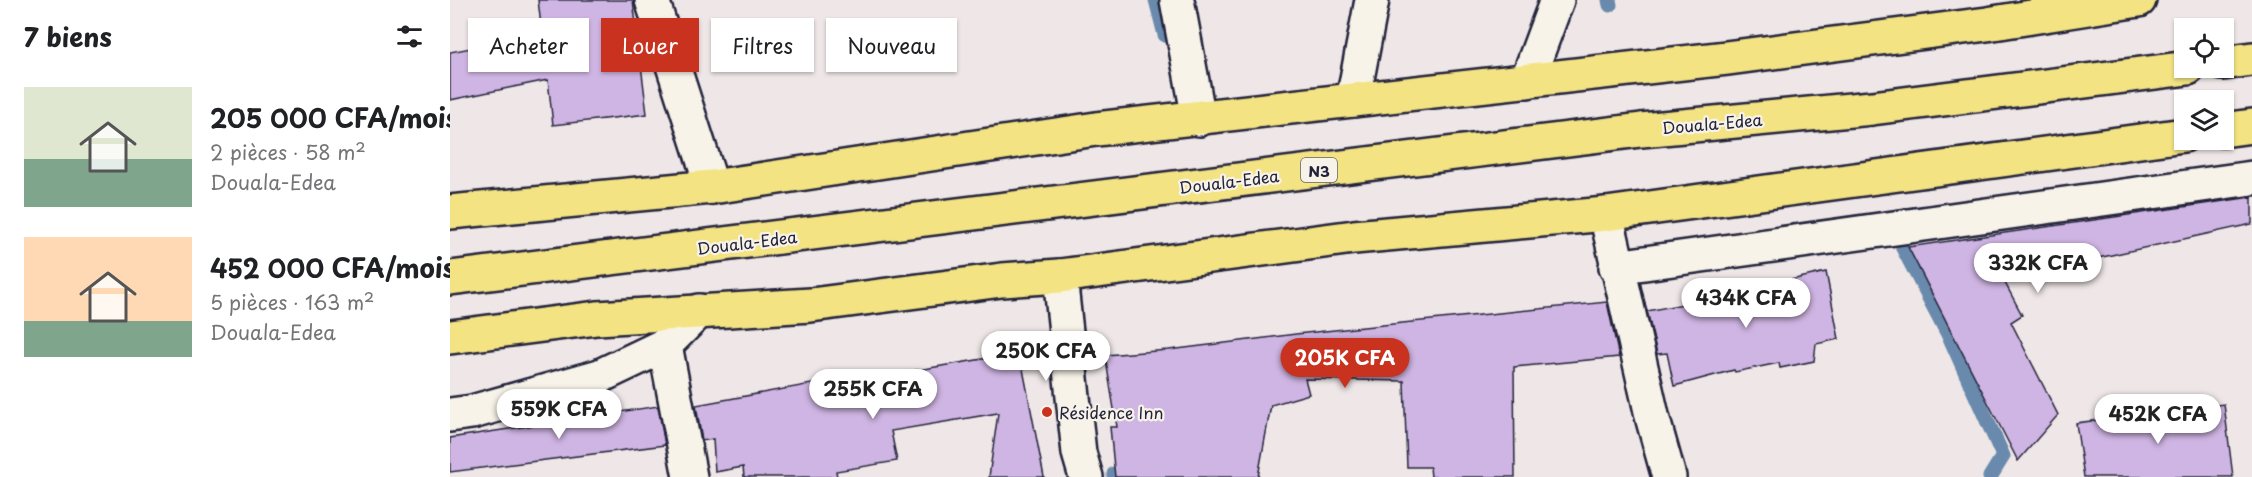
<!DOCTYPE html>
<html lang="fr">
<head>
<meta charset="utf-8">
<style>
	:root { --surface:#fff; --page:#f2f2f2; --text:#202124; --muted:#757577; --accent:#c8321e }
	body { margin:0; font-family:"Playpen Sans",sans-serif; background:var(--page); color:var(--text); height:100vh; display:flex; flex-direction:column; font-size:22px; white-space:nowrap }
	* { box-sizing:border-box; margin:0 }
	p { font-size:20px; color:var(--muted) }
	.icon { flex:none; width:33px; height:33px; fill:none; stroke:currentColor; stroke-width:2; stroke-linecap:round; stroke-linejoin:round }
	.map { position:relative; flex:1; overflow:hidden }
	.drawer { display:flex; flex-direction:column; background:var(--surface); width:450px }
	.drawer>* { flex:none }
	.hud { position:absolute; left:18px; top:18px; width:570px; height:54px; display:flex; gap:12px }
	.buttons { position:absolute; left:1724px; top:18px; display:grid; gap:12px }
	.buttons a { display:grid; place-items:center; width:60px; height:60px; border-radius:0px; background:var(--surface); box-shadow:0 2px 4px #0004; font-size:30px }
	.price { position:absolute; translate:-50% -51px; padding:0 14px; border-radius:21px; background:#fff; color:#222; font-size:20px; line-height:39px; filter:drop-shadow(0 2px 3px #0008) }
	.price::after { content:''; position:absolute; left:50%; top:36px; width:18px; height:14px; margin-left:-9px; background:inherit; clip-path:polygon(0 0,100% 0,50% 100%) }
	.price.current { background:var(--accent); color:#fff }
	ul { padding:0; list-style:none }
	li { display:flex; align-items:center; gap:18px; height:150px; padding:0 24px }
	li span { display:grid; place-items:center; flex:none; width:168px; height:120px; border-radius:0px; color:#555 }
	li>.icon { margin-inline-start:auto }
	span .icon { width:72px; height:72px; fill:#fffc; stroke-width:1 }
	li b { font-size:26px }
	h2 { display:flex; justify-content:space-between; align-items:center; height:72px; padding:0 24px; font-size:26px }
	.chip { padding:0 21px; border-radius:0px; background:var(--surface); box-shadow:0 2px 4px #0004; font-size:21px; line-height:54px }
	.chip.current { background:var(--accent); color:#fff }
	main { display:flex; flex:1; min-height:0 }
	.map>svg:first-child { display:block }
	.lines { fill:none; stroke-linecap:round; stroke-linejoin:round }
	.stream { stroke:#698aac; stroke-width:15 }
	.building { fill:#cfb5e3; stroke:#22223b; stroke-width:1.5 }
	.minor-casing { stroke:#22223b; stroke-width:38 }
	.major-casing { stroke:#22223b; stroke-width:38 }
	.highway-casing { stroke:#22223b; stroke-width:38 }
	.minor { stroke:#f7f3e8; stroke-width:33 }
	.major { stroke:#f4e382; stroke-width:33 }
	.highway { stroke:#f4e382; stroke-width:33 }
	.poi-dot { fill:#c8321e; stroke:#f7f3e8; stroke-width:2 }
	.labels { text-anchor:middle; dominant-baseline:central; stroke-width:4.5; stroke-linejoin:round; paint-order:stroke }
	.shield { fill:#f7f3e8; stroke:#62616f; stroke-width:1.5 }
	.shield-label { font-size:15px; font-weight:bold; fill:#22223b }
	.street-label { font-size:16px; fill:#22223b; stroke:#f7f3e8 }
	.poi-label { font-size:16px; fill:#22223b; stroke:#f7f3e8; text-anchor:start }
</style>
</head>
<body>
<main>
<section class="drawer">
<h2>7 biens<svg class="icon" aria-label="filters" viewBox="0 0 24 24"><path d="M4 7h16M4 17h16"/><circle cx="9" cy="7" r="2"/><circle cx="15" cy="17" r="2"/></svg></h2>
<ul>
<li><span style="background:linear-gradient(#dfe7d0 60%,#7fa58c 0)"><svg class="icon" aria-label="home" viewBox="0 0 24 24"><path d="M3 11l9-7 9 7M6 9v11h12V9"/></svg></span><div><b>205 000 CFA/mois</b><p>2 pièces · 58 m²</p><p>Douala-Edea</p></div></li>
<li><span style="background:linear-gradient(#ffd9b3 70%,#7fa58c 0)"><svg class="icon" aria-label="home" viewBox="0 0 24 24"><path d="M3 11l9-7 9 7M6 9v11h12V9"/></svg></span><div><b>452 000 CFA/mois</b><p>5 pièces · 163 m²</p><p>Douala-Edea</p></div></li>
</ul>
</section>
<div class="map">
<svg width="1802" height="477" viewBox="0 0 1802 477">
	<rect width="100%" height="100%" fill="#efe7e7"/>
	<filter id="ink" filterUnits="userSpaceOnUse"><feTurbulence type="fractalNoise" baseFrequency=".0167" numOctaves="2"/><feDisplacementMap in="SourceGraphic" scale="12" xChannelSelector="R" yChannelSelector="G"/><feConvolveMatrix kernelMatrix="1 2 1 2 8 2 1 2 1" color-interpolation-filters="sRGB"/></filter>
	<g filter="url(#ink)">
		<g class="lines">
			<path class="stream" d="M706,0l9,35
				M1159,0l1,5
				M1453,248l47,90 53,118 -13,21
				M664,474v3"/>
		</g>
		<path class="building" d="M88,0h95l14,114 -94,11 -5,-45 -98,20v-48l92,-18z
			M1802,197v27l-249,55 19,36 -11,7 47,93 -40,46 -110,-214z
			M1376,272l13,67 -23,5 -2,17 -34,7 -1,-5 -44,9 -1,-2 -60,16 -7,-33 -10,1 -10,-43 118,-23 -1,-2z
			M1157,302l12,55 -105,10 1,110h-84l-1,-10h-23l-3,-86 -99,-2 4,15 -38,11 -13,72h-143l-5,-50h7l-12,-72 64,-5 127,-16z
			M559,333h7l28,144h-55l9,-64 -107,18 6,30 -61,10 1,6h-93l-1,-10 -28,5 -2,-33 -11,2 -6,-36 121,-22 1,4 188,-32z
			M1774,404l9,73h-149l-8,-54z
			M208,406l7,39 -215,27v-34z"/>
		<g class="lines">
			<defs>
				<path id="minor" d="M202,0l60,187
					M727,0l22,119
					M1077,81l30,-81
					M903,100l19,-100
					M1156,214l47,206 16,57
					M1166,267l636,-89
					M610,276l19,177 7,24
					M215,345l25,132
					M0,415l22,-3 128,-36 65,-31 34,-34"/>
				<path id="major" d="M1773,130l29,-4
					M0,212l262,-25 384,-58 631,-71 260,-34 152,-24
					M0,337l147,-19 214,-13 191,-25 58,-4 294,-39 252,-23 578,-79"/>
				<path id="highway" d="M1773,63l29,-4
					M0,278l1191,-148 231,-22 316,-40"/>
			</defs>
			<use href="#minor" class="minor-casing"/>
			<use href="#major" class="major-casing"/>
			<use href="#highway" class="highway-casing"/>
			<use href="#minor" class="minor"/>
			<use href="#major" class="major"/>
			<use href="#highway" class="highway"/>
		</g>
	</g>
	<circle class="poi-dot" cx="597" cy="412" r="6"/>
	<g class="labels">
		<rect class="shield" x="851" y="158" width="36" height="24" rx="4.5"/>
		<g class="shield-label">
			<text x="869" y="170">N3</text>
		</g>
		<g class="street-label">
			<text transform="translate(1262 123) rotate(-5)">Douala-Edea</text>
			<text transform="translate(779 181) rotate(-7)">Douala-Edea</text>
			<text transform="translate(297 242) rotate(-7)">Douala-Edea</text>
		</g>
		<g class="poi-label">
			<text x="609" y="412">Résidence Inn</text>
		</g>
	</g>
</svg>
<div class="buttons">
<a><svg class="icon" aria-label="locate" viewBox="0 0 24 24"><circle cx="12" cy="12" r="6"/><path d="M12 2v4M12 18v4M2 12h4M18 12h4"/></svg></a>
<a><svg class="icon" aria-label="layers" viewBox="0 0 24 24"><path d="M12 4l9 5-9 5-9-5zM3 14l9 5 9-5"/></svg></a>
</div>
<b class="price" style="left:1588px;top:294px">332K CFA</b>
<b class="price" style="left:1296px;top:329px">434K CFA</b>
<b class="price" style="left:596px;top:382px">250K CFA</b>
<b class="price current" style="left:895px;top:389px">205K CFA</b>
<b class="price" style="left:423px;top:420px">255K CFA</b>
<b class="price" style="left:109px;top:440px">559K CFA</b>
<b class="price" style="left:1708px;top:445px">452K CFA</b>
<div class="hud">
<a class="chip">Acheter</a>
<a class="chip current">Louer</a>
<a class="chip">Filtres</a>
<a class="chip">Nouveau</a>
</div>
</div>
</main>
</body>
</html>
